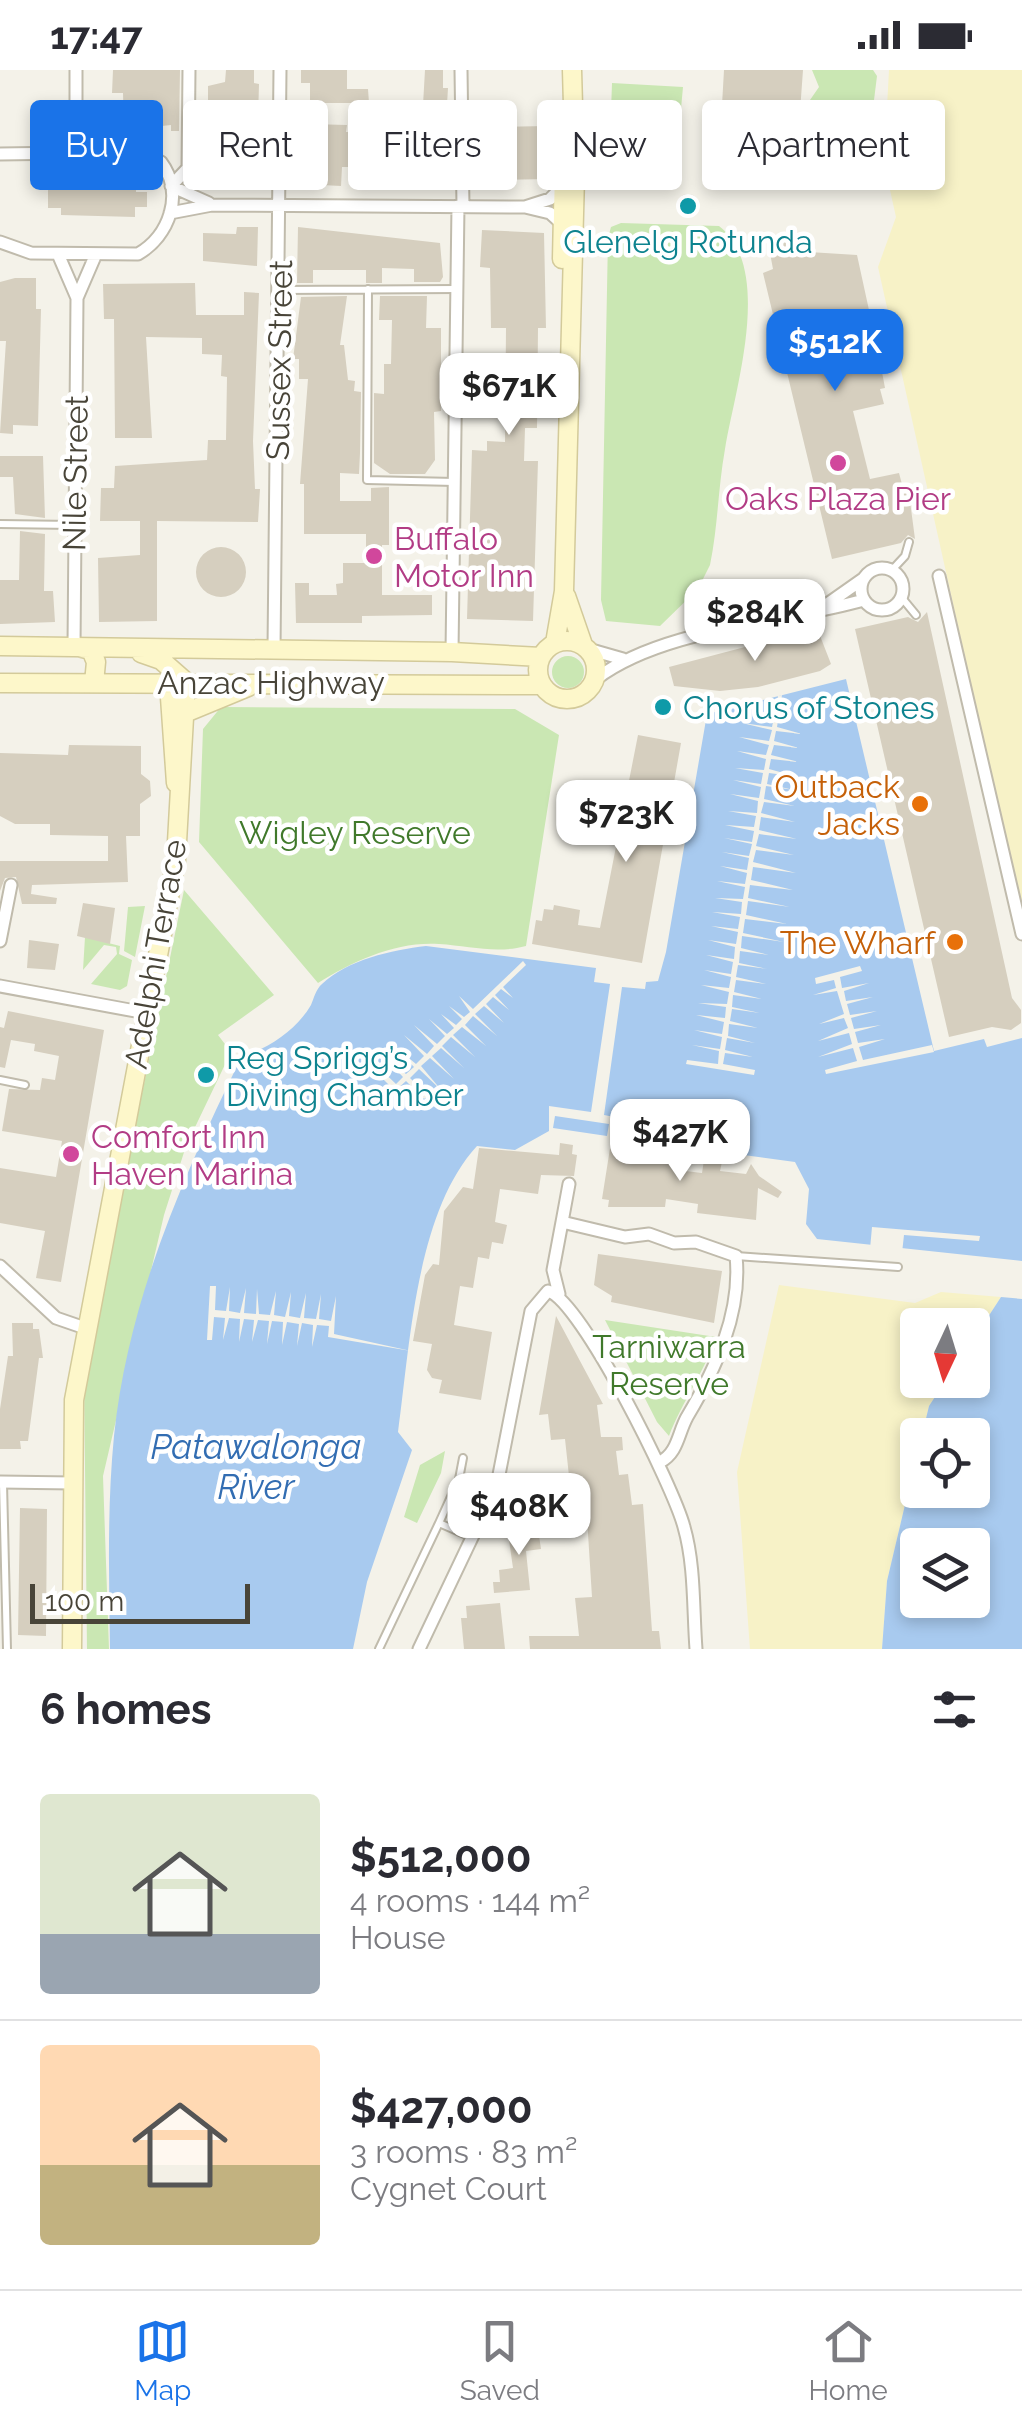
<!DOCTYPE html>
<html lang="en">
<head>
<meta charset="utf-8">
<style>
	:root { --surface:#fff; --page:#f2f2f3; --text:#2b2b33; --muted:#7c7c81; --line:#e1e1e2; --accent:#1a73e8 }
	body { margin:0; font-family:Raleway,sans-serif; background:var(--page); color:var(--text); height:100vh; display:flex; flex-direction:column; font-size:38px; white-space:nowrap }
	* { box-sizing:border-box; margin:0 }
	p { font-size:32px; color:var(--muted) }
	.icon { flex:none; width:55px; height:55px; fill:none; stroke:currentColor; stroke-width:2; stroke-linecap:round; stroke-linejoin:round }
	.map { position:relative; height:1579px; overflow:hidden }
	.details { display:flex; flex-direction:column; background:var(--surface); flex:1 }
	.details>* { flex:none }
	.guide { position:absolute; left:30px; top:30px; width:962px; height:90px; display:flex; gap:20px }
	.needle { width:65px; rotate:184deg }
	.fabs { position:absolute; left:900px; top:1238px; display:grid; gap:20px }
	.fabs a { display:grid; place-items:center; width:90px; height:90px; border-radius:10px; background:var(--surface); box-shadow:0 5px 15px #0003; font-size:50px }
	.scale { position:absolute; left:30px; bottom:25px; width:220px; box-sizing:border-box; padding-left:10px; border:5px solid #484438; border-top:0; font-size:28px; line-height:35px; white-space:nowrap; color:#484438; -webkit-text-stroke:8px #fff; paint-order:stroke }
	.price { position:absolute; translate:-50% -85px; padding:0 22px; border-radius:20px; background:#fff; color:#222; font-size:32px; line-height:65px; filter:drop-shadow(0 2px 5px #0008) }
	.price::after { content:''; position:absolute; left:50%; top:60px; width:30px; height:22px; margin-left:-15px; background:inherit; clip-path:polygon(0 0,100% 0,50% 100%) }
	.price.selected { background:var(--accent); color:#fff }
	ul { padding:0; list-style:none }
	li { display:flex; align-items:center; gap:30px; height:250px; padding:0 40px }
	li+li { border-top:2px solid var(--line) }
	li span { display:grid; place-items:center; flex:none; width:280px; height:200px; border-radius:10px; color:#555 }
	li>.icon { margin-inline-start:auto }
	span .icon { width:120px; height:120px; fill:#fffc; stroke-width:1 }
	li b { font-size:42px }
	h2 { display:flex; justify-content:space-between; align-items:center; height:120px; padding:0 40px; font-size:42px }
	.pill { padding:0 35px; border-radius:10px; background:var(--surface); box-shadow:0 5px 15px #0003; font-size:35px; line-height:90px }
	.pill.selected { background:var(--accent); color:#fff }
	.status { display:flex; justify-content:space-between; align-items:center; height:70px; padding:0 50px; background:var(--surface); direction:ltr }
	.status svg { height:28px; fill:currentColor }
	.menu { display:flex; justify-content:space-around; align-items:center; height:140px; border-top:2px solid var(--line); background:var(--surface); font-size:28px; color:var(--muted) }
	.menu a { display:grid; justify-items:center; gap:5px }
	.menu .selected { color:var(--accent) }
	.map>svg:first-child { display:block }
	.green { fill:#cae7b3 }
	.sand { fill:#f7f2c7 }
	.water { fill:#a8caef; fill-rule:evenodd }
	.pier { fill:#f4f2e9 }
	.building { fill:#d6cfbf }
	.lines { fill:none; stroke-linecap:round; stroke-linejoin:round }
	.lane-casing { stroke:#c0bbac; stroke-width:10 }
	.street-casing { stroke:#c0bbac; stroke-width:15 }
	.secondary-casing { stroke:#d3ca9a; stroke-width:21 }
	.lane { stroke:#fff; stroke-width:6 }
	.street { stroke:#fff; stroke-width:11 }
	.secondary { stroke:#fdf7ca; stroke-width:18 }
	.culture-dot { fill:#0f9aa8; stroke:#fff; stroke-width:4 }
	.hotel-dot { fill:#d1479c; stroke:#fff; stroke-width:4 }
	.food-dot { fill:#e8710a; stroke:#fff; stroke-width:4 }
	.labels { text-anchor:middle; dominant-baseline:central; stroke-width:9; stroke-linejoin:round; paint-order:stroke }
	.culture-label { font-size:32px; fill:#0d838f; stroke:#fff; text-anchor:start }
	.street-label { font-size:32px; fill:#484438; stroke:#fff }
	.hotel-label { font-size:32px; fill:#b23c85; stroke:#fff; text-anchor:start }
	.food-label { font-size:32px; fill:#c56008; stroke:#fff; text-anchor:end }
	.park-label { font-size:32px; fill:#40792b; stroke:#fff }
	.water-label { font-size:35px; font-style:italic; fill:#326db2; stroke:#fff }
</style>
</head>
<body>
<div class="status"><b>17:47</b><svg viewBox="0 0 49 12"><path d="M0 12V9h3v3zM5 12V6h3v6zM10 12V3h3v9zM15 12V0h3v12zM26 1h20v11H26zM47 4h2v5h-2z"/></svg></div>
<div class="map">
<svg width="1022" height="1579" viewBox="0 0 1022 1579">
	<rect width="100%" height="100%" fill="#f4f2e9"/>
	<path class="green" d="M812,0h61l4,6 -11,88 -56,3 -5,-5 5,-62 9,-13z
		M612,13l71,4 -6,65 -33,17 -35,-1z
		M621,153l98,3c56,43 15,166 6,223 -7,39 -7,77 -15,116l-12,24 -38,37 -54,-5 -5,-21 7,-362 3,-11z
		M552 602a16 16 0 1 1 32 0a16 16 0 1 1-32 0Z
		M221,637l294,2 44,26 -33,211c-29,8 -57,0 -87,-2 -42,-3 -86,17 -121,39l-119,-141 4,-113z
		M184,820l90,105 -56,40 13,17 -45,94 -22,69 -61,261 6,173h-22l-3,-274z
		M145,836l-10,51 -11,-6 4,-44z
		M85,867l35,9 -1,8 13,6 -5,26 -7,4 -29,-6 26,-30 -1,-7 -12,-2 -21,25z
		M605,1250l111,17c-13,38 -33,63 -47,99l-12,-14z
		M445,1381l-4,22 -24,50 -13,-6 16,-52z"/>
	<path class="sand" d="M889,0h133v843l-144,-646 18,-50 -12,-54z
		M779,1215l136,18 26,-11 60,5 -28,43 -1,-15h-54v55h28l-17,26 -7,29h-4l-1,19 -30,127 -5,68h-132l-13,-177z"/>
	<path class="water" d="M722,31l-2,38 22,2 -3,16 -9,5 -14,-1 -8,-11 4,-43z
		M846,609l88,372 50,-12 3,8 35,-9v223l-205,-22 -11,-15 3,-35 -14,-27 -184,-25 3,-20 -10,-2 18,-128 23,2 1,-7 12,-1 8,-29 41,-238z
		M426,876l170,22 -2,14 16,2 -19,128 -42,-6v25l-34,19 -38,-4c-61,66 -67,199 -79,286l14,18 -45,132 -14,67h-243c-1,-71 -3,-142 4,-213 14,-135 69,-260 128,-380 27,-7 55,-27 69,-51 3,-7 5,-16 11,-21 25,-24 70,-34 104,-38z
		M555,1046l54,8 -2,12 -54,-8z
		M1001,1227l21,2v350h-140l5,-68 30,-127 1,36h54v-55h-50l7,-29 17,-26h26l1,-40zM918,1475h54v55h-54z"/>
	<path class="pier" d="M782,625l-5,32 25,7 -26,-3 -2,10 25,7 -25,-3 -3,10 28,7 -28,-3 -2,10 29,8 -29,-4 -2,11 27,6 -28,-4 -2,13 31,7 -31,-4 -3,11 34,9 -34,-5 -2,13 38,9 -38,-5 -3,12 38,9 -38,-5 -3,12 43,11 -43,-6 -2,13 42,10 -43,-5 -2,13 42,9 -42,-6 -2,14 41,9 -42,-5 -2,14 41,9 -42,-6 -1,12 28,7 -29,-4 -1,12 28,6 -29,-4 -2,12 30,7 -30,-4 -2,12 28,7 -29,-4 -1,12 28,6 -28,-4 -2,12 28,7 -29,-4 -1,12 27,7 -28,-5 -2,12 28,7 -28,-4 -2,11 32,6 -1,5 -68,-11 1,-4 31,4 1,-13 -27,-6 28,4 2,-12 -28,-7 28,4 2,-12 -28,-7 29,3 1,-11 -28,-4 29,1 2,-12 -28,-7 28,3 2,-11 -27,-7 27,4 2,-12 -27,-7 28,4 1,-12 -27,-7 28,4 2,-12 -27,-6 27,3 2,-12 -28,-5 29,2 1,-12 -27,-4 28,1 2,-12 -28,-6 28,3 2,-11 -27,-7 27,4 2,-12 -27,-6 27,4 3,-12 -28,-6 28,4 2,-11 -29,-6 29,2 2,-11 -28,-5 29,2 1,-12 -28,-7 29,4 2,-11 -28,-7 28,4 2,-11 -28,-5 29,2 2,-11 -29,-8 29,4 3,-10 -30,-8 30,4 3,-11 -30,-7 30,4 6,-31z
		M523,891l3,4 -23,22 10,11 -12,-9 -6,6 14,15 -16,-13 -7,7 18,19 -20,-17 -9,8 22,22 -24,-20 -8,9 21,21 -24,-19 -9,8 22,22 -24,-20 -9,9 22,22 -23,-20 -9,8 22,23 -24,-21 -9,8 21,25 -23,-22 -9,9 18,18 -4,3 -18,-18 -11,10 -23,-23 3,-4 21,20 7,-7 -20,-21 23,18 8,-7 -21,-22 23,19 8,-8 -20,-21 23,19 7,-8 -20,-21 23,19 8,-8 -16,-17 18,15 7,-6 -13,-14 15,11 6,-6 -13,-13 15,11 6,-5 -11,-16 14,13z
		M860,896l2,5 -22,6 2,11 27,-5 -25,8 2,10 27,-4 -26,7 3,11 27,-4 -26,7 3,11 27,-4 -26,7 3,11 27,-4 -26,8 4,13 69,-15 2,7 -108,22 -1,-4 32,-9 -4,-13 -35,9 34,-13 -3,-11 -31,8 30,-13 -4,-10 -25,6 25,-10 -7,-23 -24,4 23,-7 -2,-8 -18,4 -1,-6z
		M872,1157l108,9 -1,5 -75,-6 -2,18 -32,-4z
		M210,1216h6l-1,24 11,1 4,-24 -1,24 11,2 6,-25 -2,25 12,1 1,-25 2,25 11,1 6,-24 -2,24 11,2 6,-25 -2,24 11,2 6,-25 -2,25 12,1 5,-25 -2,25 12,2 5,-25 -2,38 77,17 -83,-14 1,-11 -12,-1 -5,22 1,-22 -11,-2 -5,23 2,-22 -12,-2 -5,23 1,-23 -11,-1 -5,23 2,-23 -11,-1 -6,22 2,-22 -10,-1 -5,23 1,-23 -11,-1 -6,22 2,-22 -11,-1 -2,23h-5z"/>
	<path class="building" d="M113,0h67l-1,61h-8v-6l-47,5 -1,-37h-11z
		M226,0h28v13l5,1 -3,103 -43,-5 1,-77 -6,-1v-18l17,-4z
		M301,0h46v19h21l1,14h-59v-20h-9z
		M425,0h18v18h5l-5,82h-18l1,-22h-31l-1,23h-17v-8l-28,-2v6h-7l-1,19 -38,-2 1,-28 -7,-3 13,-15v-14l37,1 -1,7 49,-1 1,-27 27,1z
		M724,0h79l-6,83 -45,-1v-10l-32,-2z
		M548,56v53l-63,1v-53z
		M64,107l72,2v13h11v15h-12v10l-74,-2v-7h-13v-20l16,1z
		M677 135a11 11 0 1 1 22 0a11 11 0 1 1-22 0Z
		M237,157h21l-1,39 -54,-5v-28l33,1z
		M298,157l142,16 3,34 -3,5h-26v-13l-32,-1v15h-16v-13h-53v13h-16z
		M482,160l62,3 2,95h-8l-1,100h-12l-1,33h14l-5,160 -66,-2 5,-169 15,1v-10l18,1 1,-114h-15l-1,-60 -10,-1z
		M775,169l9,1 9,11 64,4 17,78 -7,2 9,39 6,-2 3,16 -5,1 4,15 -31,7 17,68 29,-6 4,15 5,-2 7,53 -7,-4 -7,8 -69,16 -69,-286 10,-4 -4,-21z
		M15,208h21v31h5l-3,117 -25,-1v9l-13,-1 6,-92h-6v-59z
		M195,213l1,32h48v-23l15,1 -6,148 2,48h5l-2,33 -101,-1v100l-58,1 -1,-64 42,-3v-34h-40l1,-33h13l1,-22 92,-6 1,-20h18l1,-63 -6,-1 1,-21 -20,-1v-16l-56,-1 6,101h-37l-1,-119h-10l-1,-35z
		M347,226l-7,49h4l4,35 7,1 -1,10 7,1 -1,61 -1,21 -19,-1v28h31v-13l18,-1v58h-7v50h50v20l-70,1v7h-66l-1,-40h14v12h28l-1,-11 7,-1v-20h23v-29h-62v-50h-4l8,-105h-9v-20h-6l8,-62z
		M380,226h47l-1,32h15v83l-7,1 1,48 -10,14h-35l-16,-11v-70l10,1v-30h7l1,-44h-13z
		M0,386h43l2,62 -30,-4 -2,-37h-13z
		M20,461l25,3 -1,57h9l2,31 -55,2v-44h19z
		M196 502a25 25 0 1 1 50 0a25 25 0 1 1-50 0Z
		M927,542l85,386 9,12v13l-10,7 -19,-3 -43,10 -94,-408 53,-12 10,5z
		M817,558l14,36 -11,7 -62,16 -38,4 -46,-5 -5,-19z
		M638,665l43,8 -39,220 -110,-19 4,-24 6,1 2,-12 9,1 1,-5 26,5 -2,15 22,3z
		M69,675l72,1v28l9,7 1,15 -11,8v32h-14l2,46 -96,3 -1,9 26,4 -1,6h-34l-6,-27 -11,1 -5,13v-30h108v-25l-58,-1v-11h-35l-15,-8v-63l68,2z
		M83,833l32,5 -5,36 -33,-8z
		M29,870l30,4 -4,26 -28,-2z
		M8,941l96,19 -43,252 -25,-4 9,-47 -45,-8v-55l56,9 6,-36 -60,-10 7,-42 31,1 2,-12 13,2 4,-24 -25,-5 1,-7 -24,-4 -6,28 -5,-1v-40l4,1z
		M611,1072l68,13 -2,15 25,3 2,-13 18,2 -2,9 26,3 5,-10 8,12 23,16 -4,6 -20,-10 -2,32 -59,-7 1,-9 -32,-5 -1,8h-57l1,-7 -7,-1z
		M560,1073l13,2 -1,9 5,1 -3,21 -33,-1 -3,19 -38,-5 -5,33 12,3 -4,19 -11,-2 -3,17 -11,-2 -5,31 -13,-2 -6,39 38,7 -11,68 -42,-7 3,-13 -10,-2 -5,-8 5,-26 -19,-3 12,-66 8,-11 6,1 5,-54 19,-24 10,2 6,-41 80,7z
		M598,1184l124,17 -8,52 -103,-21 1,-6 -18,-11z
		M556,1246l47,88 -6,1 4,32h21l1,13 -7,1 3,24 9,-1 4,31 11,-1 9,127h7l2,18h-131l-1,-13h50l-4,-38 17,-1 -6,-95 -14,2 -7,-65 -14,1 -3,-26 -9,1z
		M12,1253h21v6h6l4,29h-4l-11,83h-8l1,8h-21v-40l8,-53h5z
		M20,1438l27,1 -1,127 -28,-1z
		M537,1452l4,27 -15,2 4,39 -36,3 -1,-11h7l-1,-12 14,-2 -6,-42z
		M500,1533l5,46h-41l-3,-31h6l-1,-12z"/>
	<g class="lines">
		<defs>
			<path id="lane" d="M368,219l-1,191 88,2
				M280,220l177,-1
				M0,454l74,1
				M892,500l13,-14 4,-14
				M902,528l14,17
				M0,1010l25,5
				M736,1186l162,11
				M463,1388l-4,21 -20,44 32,14
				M3,1413l4,166
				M379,1579l60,-126"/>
			<path id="street" d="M76,0v81
				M189,0l-1,98 -17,18 38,17
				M461,0l2,136
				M0,84l139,-2 22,10c24,32 8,74 -23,92l-107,-1 -31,-11
				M525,137l25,-8 11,-11
				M170,143l42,-8 313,2 25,6 11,10
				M58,184l19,44 19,-44
				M861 519a21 21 0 1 1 42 0a21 21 0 1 1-42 0Z
				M939,506l83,358
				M826,535l37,-26
				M74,577l3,-349
				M274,579l6,-579
				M588,579l35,10
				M452,582l6,-446
				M596,609c67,-51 187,-56 268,-79
				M0,871l11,-56
				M0,916l146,27
				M562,1152l7,-38
				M0,1196l56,52 29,10
				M559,1224l-6,-24 9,-48 63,15 24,-3 25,9 22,-1 40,14c6,57 -21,114 -49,161 -9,16 -9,36 -27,45
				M0,1412l73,1
				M419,1579l78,-164 34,-174 17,-20c33,9 126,197 136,236 11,38 9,83 12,122"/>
			<path id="secondary" d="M562,189l3,-134
				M566,526l17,49
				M538 600a29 29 0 1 1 58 0a29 29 0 1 1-58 0Z
				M555,573l9,-52 11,-415 -3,-106
				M0,576l452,6 89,5
				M78,577l13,3 5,12 -2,21
				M141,583l20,7 25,22
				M0,613l541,2
				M169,613l7,100
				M185,643l63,-26
				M72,1579l2,-249 102,-540 10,-178"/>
		</defs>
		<use href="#lane" class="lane-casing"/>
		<use href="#street" class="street-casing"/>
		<use href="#secondary" class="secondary-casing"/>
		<use href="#lane" class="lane"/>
		<use href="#street" class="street"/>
		<use href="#secondary" class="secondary"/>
	</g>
	<g class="culture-dot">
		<circle cx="688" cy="136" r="10"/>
		<circle cx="663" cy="637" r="10"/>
		<circle cx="206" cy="1005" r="10"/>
	</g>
	<g class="hotel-dot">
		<circle cx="838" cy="393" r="10"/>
		<circle cx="374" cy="486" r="10"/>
		<circle cx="71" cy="1084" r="10"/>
	</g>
	<g class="food-dot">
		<circle cx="920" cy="734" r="10"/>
		<circle cx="955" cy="872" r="10"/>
	</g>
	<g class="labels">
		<g class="culture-label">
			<text x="688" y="171" text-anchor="middle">Glenelg Rotunda</text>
			<text x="683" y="637">Chorus of Stones</text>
			<text x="226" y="987">Reg Sprigg’s<tspan x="226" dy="37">Diving Chamber</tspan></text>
		</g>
		<g class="street-label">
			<text transform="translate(279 290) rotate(-89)">Sussex Street</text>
			<text transform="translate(75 403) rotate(-89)">Nile Street</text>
			<text x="271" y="612">Anzac Highway</text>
			<text transform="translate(155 884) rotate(-80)">Adelphi Terrace</text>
		</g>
		<g class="hotel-label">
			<text x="838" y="428" text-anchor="middle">Oaks Plaza Pier</text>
			<text x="394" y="468">Buffalo<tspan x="394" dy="37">Motor Inn</tspan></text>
			<text x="91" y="1066">Comfort Inn<tspan x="91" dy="37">Haven Marina</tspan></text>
		</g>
		<g class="food-label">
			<text x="900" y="716">Outback<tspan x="900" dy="37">Jacks</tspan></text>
			<text x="935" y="872">The Wharf</text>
		</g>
		<g class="park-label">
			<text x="355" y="762">Wigley Reserve</text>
			<text x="669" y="1276">Tarniwarra<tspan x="669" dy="37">Reserve</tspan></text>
		</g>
		<g class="water-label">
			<text x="256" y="1376">Patawalonga<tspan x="256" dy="40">River</tspan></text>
		</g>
	</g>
</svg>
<div class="fabs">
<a><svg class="needle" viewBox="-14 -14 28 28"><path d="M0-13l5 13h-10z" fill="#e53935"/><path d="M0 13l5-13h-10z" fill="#7c7c81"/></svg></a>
<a><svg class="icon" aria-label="locate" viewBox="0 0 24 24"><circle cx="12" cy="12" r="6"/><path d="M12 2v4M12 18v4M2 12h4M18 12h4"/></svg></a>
<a><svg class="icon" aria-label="layers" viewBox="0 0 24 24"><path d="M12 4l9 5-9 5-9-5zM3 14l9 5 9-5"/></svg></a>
</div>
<div class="scale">100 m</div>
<b class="price selected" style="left:835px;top:324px">$512K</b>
<b class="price" style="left:509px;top:368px">$671K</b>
<b class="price" style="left:755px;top:594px">$284K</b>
<b class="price" style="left:626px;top:795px">$723K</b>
<b class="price" style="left:680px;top:1114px">$427K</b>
<b class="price" style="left:519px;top:1488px">$408K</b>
<div class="guide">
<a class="pill selected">Buy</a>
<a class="pill">Rent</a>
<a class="pill">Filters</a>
<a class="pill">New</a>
<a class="pill">Apartment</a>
</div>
</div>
<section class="details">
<h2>6 homes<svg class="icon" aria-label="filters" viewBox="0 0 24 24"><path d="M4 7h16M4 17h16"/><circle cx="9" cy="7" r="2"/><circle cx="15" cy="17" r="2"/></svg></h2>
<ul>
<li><span style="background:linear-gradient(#dfe7d0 70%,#9aa5b1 0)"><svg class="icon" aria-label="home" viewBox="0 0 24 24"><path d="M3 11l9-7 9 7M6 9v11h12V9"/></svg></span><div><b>$512,000</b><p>4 rooms · 144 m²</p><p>House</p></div></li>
<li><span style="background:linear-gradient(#ffd9b3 60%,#c2b280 0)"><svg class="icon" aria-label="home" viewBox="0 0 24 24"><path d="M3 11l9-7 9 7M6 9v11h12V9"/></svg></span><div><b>$427,000</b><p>3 rooms · 83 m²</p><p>Cygnet Court</p></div></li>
</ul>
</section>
<nav class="menu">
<a class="selected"><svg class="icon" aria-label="map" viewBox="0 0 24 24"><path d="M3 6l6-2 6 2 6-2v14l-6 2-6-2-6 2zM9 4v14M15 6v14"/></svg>Map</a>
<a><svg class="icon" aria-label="saved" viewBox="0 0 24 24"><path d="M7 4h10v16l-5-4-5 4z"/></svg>Saved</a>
<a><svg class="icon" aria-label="home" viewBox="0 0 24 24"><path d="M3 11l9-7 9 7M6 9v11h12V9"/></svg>Home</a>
</nav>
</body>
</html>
